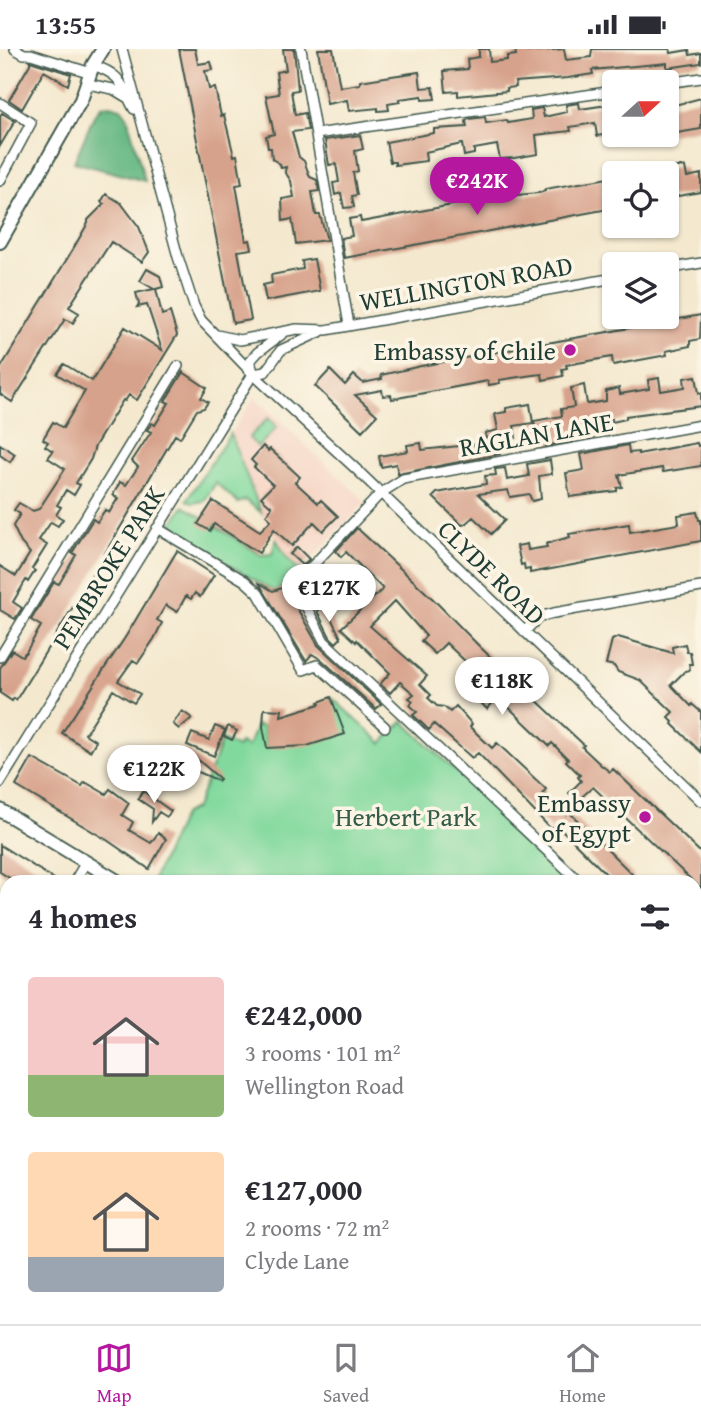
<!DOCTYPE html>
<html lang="en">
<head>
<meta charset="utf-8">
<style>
	:root { --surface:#fff; --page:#f7f7f7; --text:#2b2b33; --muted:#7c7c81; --line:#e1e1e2; --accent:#b5179e }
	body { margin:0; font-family:"Gentium Book Plus",serif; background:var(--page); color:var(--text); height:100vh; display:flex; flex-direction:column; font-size:26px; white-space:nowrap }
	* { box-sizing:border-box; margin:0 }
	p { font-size:23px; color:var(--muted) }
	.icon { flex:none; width:38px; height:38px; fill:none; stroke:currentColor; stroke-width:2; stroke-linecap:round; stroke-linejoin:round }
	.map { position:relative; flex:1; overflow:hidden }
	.drawer { position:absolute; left:0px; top:826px; width:702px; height:450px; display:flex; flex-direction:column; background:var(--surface); border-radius:21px 21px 0 0; box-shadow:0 2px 5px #0004 }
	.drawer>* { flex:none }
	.needle { width:46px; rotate:69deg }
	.controls { position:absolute; left:602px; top:21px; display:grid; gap:14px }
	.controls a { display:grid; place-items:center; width:77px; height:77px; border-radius:7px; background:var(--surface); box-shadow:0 2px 5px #0004; font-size:35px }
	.price { position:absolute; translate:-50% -60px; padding:0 16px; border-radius:24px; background:#fff; color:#222; font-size:23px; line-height:46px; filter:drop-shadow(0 2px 4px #0008) }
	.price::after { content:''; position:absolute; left:50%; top:42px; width:21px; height:16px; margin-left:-10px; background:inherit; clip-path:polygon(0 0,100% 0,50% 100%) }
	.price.active { background:var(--accent); color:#fff }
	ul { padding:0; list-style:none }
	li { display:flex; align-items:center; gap:21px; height:175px; padding:0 28px }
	li span { display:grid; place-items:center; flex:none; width:196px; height:140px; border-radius:7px; color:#555 }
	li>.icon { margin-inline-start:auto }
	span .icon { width:84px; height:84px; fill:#fffc; stroke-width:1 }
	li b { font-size:30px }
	h2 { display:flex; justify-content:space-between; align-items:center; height:84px; padding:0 28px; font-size:30px }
	.status { display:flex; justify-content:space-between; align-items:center; height:49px; padding:0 35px; background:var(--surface); direction:ltr }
	.status svg { height:19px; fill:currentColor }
	.dock { display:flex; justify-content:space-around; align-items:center; height:98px; border-top:2px solid var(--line); background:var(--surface); font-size:19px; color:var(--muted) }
	.dock a { display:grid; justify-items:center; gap:4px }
	.dock .active { color:var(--accent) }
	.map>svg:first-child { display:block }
	.built { fill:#f5d2c2 }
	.industrial { fill:#d1bfbd }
	.green { fill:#82d99e; stroke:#508b69; stroke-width:2 }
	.forest { fill:#69b985; stroke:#447b5c; stroke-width:2 }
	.building { fill:#d7a28b }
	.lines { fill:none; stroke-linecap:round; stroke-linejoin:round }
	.street-casing { stroke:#3f574b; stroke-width:12 }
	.secondary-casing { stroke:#3f574b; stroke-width:16 }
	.street { stroke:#fff; stroke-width:9 }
	.secondary { stroke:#fff; stroke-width:12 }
	.poi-dot { fill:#b5179e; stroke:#fcf5e5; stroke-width:2.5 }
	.labels { text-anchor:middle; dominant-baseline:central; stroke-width:7; stroke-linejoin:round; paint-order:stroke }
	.street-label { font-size:26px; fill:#1f3d34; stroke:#fcf5e5 }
	.poi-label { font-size:26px; fill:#1f3d34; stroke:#fcf5e5; text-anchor:end }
	.park-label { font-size:26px; fill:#335c49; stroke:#fcf5e5 }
</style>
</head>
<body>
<div class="status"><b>13:55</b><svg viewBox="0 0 49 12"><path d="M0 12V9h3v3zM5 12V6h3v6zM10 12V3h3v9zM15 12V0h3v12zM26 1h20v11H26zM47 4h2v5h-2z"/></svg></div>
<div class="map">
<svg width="701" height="1275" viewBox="0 0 701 1275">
	<rect width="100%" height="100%" fill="#fcf5e5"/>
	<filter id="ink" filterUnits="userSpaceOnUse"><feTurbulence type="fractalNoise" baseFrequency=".0143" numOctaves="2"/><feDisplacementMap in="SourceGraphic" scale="14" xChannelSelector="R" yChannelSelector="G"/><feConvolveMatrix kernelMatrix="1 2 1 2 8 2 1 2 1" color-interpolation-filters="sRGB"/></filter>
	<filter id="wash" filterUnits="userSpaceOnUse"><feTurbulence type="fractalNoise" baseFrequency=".00686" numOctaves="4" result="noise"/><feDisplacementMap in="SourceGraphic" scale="28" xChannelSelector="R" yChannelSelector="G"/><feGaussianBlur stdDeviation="1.57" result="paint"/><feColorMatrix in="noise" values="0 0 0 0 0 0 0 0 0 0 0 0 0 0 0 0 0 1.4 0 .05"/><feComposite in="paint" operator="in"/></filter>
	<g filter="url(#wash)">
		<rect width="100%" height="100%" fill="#f4e9cf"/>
		<path class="built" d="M255,348l111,105 -66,69 -13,-13 -26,-46 -31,-78z
			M695,1201l6,2v72h-51l-21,-6h66z"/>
		<path class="industrial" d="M695,975l6,3v109l-6,-2z"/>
		<path class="green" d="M268,369l9,9 -19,20 -9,-9z
			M230,385l31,78 -16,-12 -7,3 -22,-20 -12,18 -12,2 -5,-3z
			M184,457l77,49 11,-1 4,-15 11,19 13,13 -15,16 -12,4 -104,-63z
			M331,648l51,46 21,-22 170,161h-421l31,-67 13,-7 26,-68 16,8 2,-5 8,4 8,-22 7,2 4,21z
			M7,1191v78h575l-2,6h-580v-78z"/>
		<path class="forest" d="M110,56l11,3 6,8 18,65 -71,-19 21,-49 7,-7z
			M7,1191v47h-1l-6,-10v-31z
			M332,1269h156l26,6h-183z"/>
		<g id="blocks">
			<path class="building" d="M179,0h16l3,15 13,-2 2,8 -8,1 4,18 6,-1 6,28 3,-1 10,41 3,-1 5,29 -6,1 10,56 4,-1 2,9 -14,2 13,69 -18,3z
				M283,0h11l4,41 -7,1 4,24 10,-2 3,17 -16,2 7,25 5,4 6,16 7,3 2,11 -7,1 4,23h4l7,25 -31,4 -4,-25 -9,2 -1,-22 12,-2 -3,-16 -6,-9 1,-5 -5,1 -1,-4 -8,-5 -1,-11h-3l-2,-12 8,-2 -8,-38 13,-2 -3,-22 10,-2z
				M318,0h15l7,38 20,-3v-3l25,-4 34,-5 2,16 12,-1 2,12 -13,1v-4l-23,3 1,3 -12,2 1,6 -11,1v-3l-29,3 -2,-11 -20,4z
				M479,0h10l1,13 17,-2v-4l9,-1 -1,-6h12v3l37,-3 2,11 25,-3 1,-8h78l1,4 18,-3 1,5 11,-2v10l-34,5v-5l-75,7 1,4 -25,4 -53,4 1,5 -9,1v3l-49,5v-5l-12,1 -2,-21 24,-2 -1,-10 12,-2z
				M30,12l41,13 -3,11 -24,-14 -22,38 -13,-9 21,-36z
				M701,49v31l-30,5 -1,-9h-3v-18z
				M579,54l1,6 34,-5v25l-6,1 1,4 -12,2 -2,-13 -25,4 1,4 -35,4 2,19 -24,4 -14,1 -3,-14 -23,4v5l-10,2 -2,-12 -37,8 1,9 -31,4v-3h-5l-4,-20 48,-9v-4l33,-2 -1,-6 3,-2 16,-2 1,6 21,-3 1,3 24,-4 -1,-9 11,-2 2,9 23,-5 -1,-7z
				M2,64l13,8 -15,25v-30z
				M360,86l3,14 -8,2 3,20 -5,2 4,22 -5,1 2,11 -10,1 -3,-15 -6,2 -2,-12 6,-1 -3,-18 -7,1 -4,-25z
				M676,118h9l2,10 14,-3v18l-34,6v-29z
				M614,128v31l-270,50 -3,-20 11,-2 -3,-17 11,-2 1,5 134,-25 44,-4 6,-2v-2z
				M106,145l15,9 18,24 10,25 -7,10 -31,-20 -42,65 10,6 -6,10 -8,-4 -53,83 -12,-8v-25l73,-120 15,-26v-3l16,-16 -3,-2z
				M314,210l6,32 -54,10 -3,-16 9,-2 -1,-8 32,-6 -1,-8z
				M147,220l13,7 3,11 -7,2 6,26 8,-3 7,23 -40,65 -8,-5 -4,6 -2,-1 -28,46 -4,13 -15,24 4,2 -6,10 -8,-5 -9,15 4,2 -5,8 7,4 -5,7 -7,-4 -12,18 8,5 -15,24 3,2 -7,11 -2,-2 -13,22 9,6 -7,11 -15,-9v-44l16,10 14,-23 -9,-10 -8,-17 7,-12 -6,-4 5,-7 14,8 6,-2 26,-40 -17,-11 5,-7 -8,-5 3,-4 -5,-3 10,-17 10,6 22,-37 -28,-17 7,-10 28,17 33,-54 37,23 -15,-45 -10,2 2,-3 -3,-11 18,-4 -14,-8z
				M701,266l-1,24 -10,2v5l-24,5 1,4 -54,10 -1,-8 -46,8 1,3 -5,1 1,7 -20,4 -1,-6 -9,1 -34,5 1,3 -11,2 -1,-4 -96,18 -1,-4 -8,1 -1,-6 -27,5 22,20 -15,16 -47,-45 15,-16 15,15 9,-10 9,8 19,-4 -1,-4 40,-9z
				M183,323l24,16 -6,10 7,4 -4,6 -7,2 -17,28 -5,-3 -94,159 -65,106 -2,-2 -2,3 -12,-8v-25l12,-18 10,6 4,-4 15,-26 -10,-6 23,-38 5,2 17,-29 -4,-2 21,-34 4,3 8,-12 4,3 9,-15 -5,-3 7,-13 6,3 12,-18 -6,-6 19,-29 -4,-2 5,-7 3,2 14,-22 -4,-2z
				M696,327l3,17h2v13l-75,10v3l-14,3v-3l-36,6 1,4 -6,1 2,11 -27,5 -1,-4 -7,1 -4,-22 28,-5 -1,-7 13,-2 -3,-19 13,-3 3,19 19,-3v-10l13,-3 1,6 29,-5 -1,-9 11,-2 2,13 24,-4 -1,-9z
				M530,355l3,19 -19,3 2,12 -17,5 1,11 -102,20 -2,-10 -15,3 -2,-11 29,-5 -1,-6 14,-2 1,7 65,-7 -2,-10 13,-3 -3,-16 11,-2v-4z
				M697,394l1,3 3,-1v21l-38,6 -1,-4 -43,7 3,12 -5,1v3l-47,6 -4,-24 18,-3 -3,-16 47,-9 1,8 9,-1v2z
				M0,395l15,10 -5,8 -10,-7z
				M263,397l5,5 2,-2 30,28 -5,5 23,21 3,-3 17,16 -15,15 -9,-9 -22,24 -18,-17 -15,24 -45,-29 -4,7 -12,-7 15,-23 47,30 11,-11 -5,-5 6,-8 -11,-10 12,-12 -19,-18 2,-2 -5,-5z
				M550,411l2,14 -13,2 2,23 -9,2 -3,-7 -19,3 -2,-7 -30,4 27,26 -14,14 -18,-17 -8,7 -3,1 -29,-28 4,-4 49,-9 -1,-8 11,-1 -1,-6 10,-1 2,12 22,-4 -2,-12z
				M697,463l2,8h2v21l-171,32v-4l-5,1 -1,-6 -3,1 -4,-19 10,-2 1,6 19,-3 -1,-3 6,-2 18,-5 -1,-3 60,-10 1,8 49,-8 -1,-9z
				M357,479l77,72 46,47 104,98 -2,2 19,18 9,7 3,-3 88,84v36l-108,-102 -16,14 -8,-8 12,-12 -3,-4 2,-2 -14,-14 2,-2 -16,-16 -3,3 -51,-49 -11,12 -13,-13 10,-14 -20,-18 2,-2 -20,-19 -11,11 -14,-13 5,-5 -31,-35 -25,25 57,50 -7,8 11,11 -3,3 9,8 7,1 6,5 6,-6 16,18 -2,3 22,21 5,-5 49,46 -3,4 23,22 3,-3 65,64 -6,6h-14l-58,-58 -5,5 -73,-76 -6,5 -38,-34 -5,6 -16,-15 4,-3 -7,-7 3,-4 -4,-3 5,-4 -14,-12 -10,11 -10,-9 10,-11 -33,-33 -1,2 -15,-14 42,-39 -37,-37 -5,5 -5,-6z
				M297,498l12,12 -6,7 -13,-12z
				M177,502l37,24 -14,22 -5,-4 -4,6 -5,-3 -9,16 -11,-7 -9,15 5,3 -8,16 -16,24 -5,-3 -15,21 22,13 -6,9 -21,-13 -28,44 11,7 -6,10 -28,-18 64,-97z
				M259,534l14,8 12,-4 33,58 63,59 -5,5 -54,-49 -10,-6 -6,7z
				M324,555l17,34 -5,5 -6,-6 -13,-26z
				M618,588l55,16 -1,-6 13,-3 2,8h3l2,12h-3l1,6 -5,1 -14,14 20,21 1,-2 9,8v40l-29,-28 1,-2 -5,-5 5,-5 -33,-32 -22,-8 -4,-6 -8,-2 6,-24z
				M331,648l14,37 -38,12 -40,2 -4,-21 1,-18 18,1 -1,6 39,-12 -1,-2z
				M182,662l10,7 -13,11 -6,-5z
				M215,677l10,4 -11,26 -27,-11 5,-12 17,7z
				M228,677l9,5 -5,9 -8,-4z
				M187,701l33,29 -1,2 -25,-11 -4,8 -10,-4 3,-7 -3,-2z
				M32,709l50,28 3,-4 21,12 4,-5 19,14 -7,12 11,7 -4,8 22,13 7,-10 8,6 -17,30 -42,-29 -91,-54z
				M143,742l28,20 -4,6 -8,-5 -7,10 1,-13 -15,-10z
				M0,796l43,27 16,10h-43l-16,-10z"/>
		</g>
	</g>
	<g filter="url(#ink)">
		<use href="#blocks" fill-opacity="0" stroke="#3f574b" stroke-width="2"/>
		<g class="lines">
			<defs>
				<path id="street" d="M15,0l9,5h7l60,19
					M122,0l56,208 16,49 7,14 52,54 103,95 345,332
					M301,0l48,276
					M93,16c31,11 27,19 41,44
					M667,34l34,-5
					M88,35l25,5 15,9
					M0,54l31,20 -31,58
					M316,85l298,-43
					M667,220l34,-6
					M217,286l23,5 57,-11 29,1 288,-52
					M253,323l-3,-11 8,-9 23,-17
					M253,325l12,-2 16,-22 39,-18
					M157,479l88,53 13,12 45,77 14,-5 68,62
					M524,583l15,-15 15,-4 147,-26
					M0,608l178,-291
					M0,734l253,-409
					M74,833l12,-20
					M580,833l-256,-241 -27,-52 2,-9 82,-87 22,-14 298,-54
					M695,941l6,6
					M0,954l7,-11
					M0,1186l3,1 -3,1
					M585,1269l20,6"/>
				<path id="secondary" d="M0,193l81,-142 12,-35 10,-16
					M0,761l119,72
					M695,1116l6,1"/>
			</defs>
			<use href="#street" class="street-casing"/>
			<use href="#secondary" class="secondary-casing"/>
			<use href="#street" class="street"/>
			<use href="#secondary" class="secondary"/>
		</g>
	</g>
	<g class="poi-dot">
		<circle cx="570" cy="301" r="7"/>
		<circle cx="645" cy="768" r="7"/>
	</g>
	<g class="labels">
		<g class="street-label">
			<text transform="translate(466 234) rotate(-10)">WELLINGTON ROAD</text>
			<text transform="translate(536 385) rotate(-10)">RAGLAN LANE</text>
			<text transform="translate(108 518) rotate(-58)">PEMBROKE PARK</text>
			<text transform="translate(492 523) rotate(44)">CLYDE ROAD</text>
		</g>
		<g class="poi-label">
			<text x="556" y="301">Embassy of Chile</text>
			<text x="631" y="753">Embassy<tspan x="631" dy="30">of Egypt</tspan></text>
		</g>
		<g class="park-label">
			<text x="406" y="767">Herbert Park</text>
		</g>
	</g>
</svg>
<div class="controls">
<a><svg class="needle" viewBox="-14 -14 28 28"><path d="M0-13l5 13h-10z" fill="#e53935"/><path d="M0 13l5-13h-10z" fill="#7c7c81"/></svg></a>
<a><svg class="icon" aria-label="locate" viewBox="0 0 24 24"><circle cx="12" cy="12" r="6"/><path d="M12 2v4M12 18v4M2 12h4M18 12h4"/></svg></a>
<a><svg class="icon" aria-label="layers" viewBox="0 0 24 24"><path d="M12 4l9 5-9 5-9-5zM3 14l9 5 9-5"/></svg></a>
</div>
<b class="price active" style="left:477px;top:168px">€242K</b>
<b class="price" style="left:329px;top:575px">€127K</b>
<b class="price" style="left:502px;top:668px">€118K</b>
<b class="price" style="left:154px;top:756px">€122K</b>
<section class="drawer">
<h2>4 homes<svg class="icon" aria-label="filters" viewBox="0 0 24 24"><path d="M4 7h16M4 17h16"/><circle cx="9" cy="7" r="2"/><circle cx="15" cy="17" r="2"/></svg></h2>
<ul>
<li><span style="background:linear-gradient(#f6c9c9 70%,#8fb573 0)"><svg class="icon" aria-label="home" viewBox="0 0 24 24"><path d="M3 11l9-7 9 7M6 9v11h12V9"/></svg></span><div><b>€242,000</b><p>3 rooms · 101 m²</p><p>Wellington Road</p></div></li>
<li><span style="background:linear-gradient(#ffd9b3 75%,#9aa5b1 0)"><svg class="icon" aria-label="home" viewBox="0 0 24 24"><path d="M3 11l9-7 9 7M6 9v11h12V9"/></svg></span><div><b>€127,000</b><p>2 rooms · 72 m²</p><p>Clyde Lane</p></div></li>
</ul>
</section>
</div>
<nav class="dock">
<a class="active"><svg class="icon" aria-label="map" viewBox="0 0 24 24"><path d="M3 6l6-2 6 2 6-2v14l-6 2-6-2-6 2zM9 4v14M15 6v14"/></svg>Map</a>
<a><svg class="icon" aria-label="saved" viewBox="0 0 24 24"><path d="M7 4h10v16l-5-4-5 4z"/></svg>Saved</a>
<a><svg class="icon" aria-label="home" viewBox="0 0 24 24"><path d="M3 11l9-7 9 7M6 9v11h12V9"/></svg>Home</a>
</nav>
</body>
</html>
